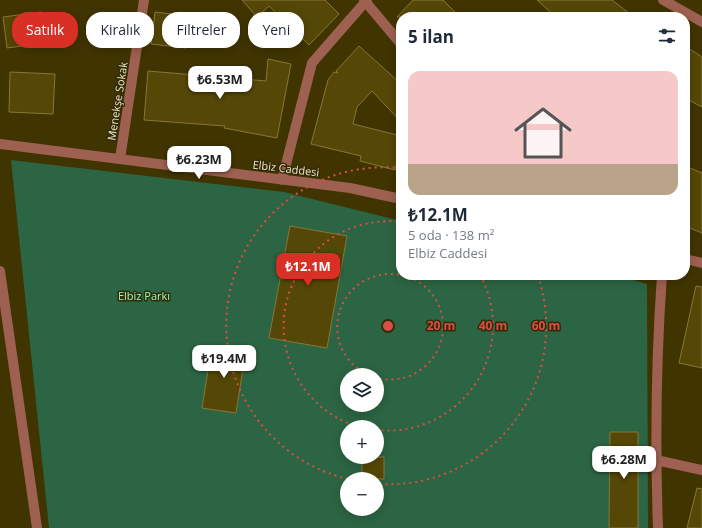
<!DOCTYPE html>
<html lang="tr">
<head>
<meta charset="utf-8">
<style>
	:root { --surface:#fff; --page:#f6f6f7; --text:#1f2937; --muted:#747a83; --line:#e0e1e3; --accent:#d93025 }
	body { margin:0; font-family:"Open Sans",sans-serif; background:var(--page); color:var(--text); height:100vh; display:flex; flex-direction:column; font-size:15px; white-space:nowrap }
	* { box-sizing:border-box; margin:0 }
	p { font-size:13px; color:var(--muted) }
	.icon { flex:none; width:22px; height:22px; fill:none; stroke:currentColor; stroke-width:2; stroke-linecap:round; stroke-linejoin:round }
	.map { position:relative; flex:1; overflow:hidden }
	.drawer { position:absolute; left:396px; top:12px; width:294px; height:268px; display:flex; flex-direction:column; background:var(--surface); border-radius:16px; box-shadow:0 2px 10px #0003 }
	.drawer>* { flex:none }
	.top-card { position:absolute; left:12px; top:12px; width:324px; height:36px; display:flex; gap:8px }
	.controls { position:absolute; left:340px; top:368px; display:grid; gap:8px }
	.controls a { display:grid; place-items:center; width:44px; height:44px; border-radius:50%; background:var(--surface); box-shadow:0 2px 10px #0003; font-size:20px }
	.price { position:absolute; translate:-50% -34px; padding:0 9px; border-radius:8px; background:#fff; color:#222; font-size:13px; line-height:26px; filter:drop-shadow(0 1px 2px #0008) }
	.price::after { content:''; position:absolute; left:50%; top:24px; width:12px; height:9px; margin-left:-6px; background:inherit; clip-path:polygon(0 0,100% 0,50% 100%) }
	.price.on { background:var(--accent); color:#fff }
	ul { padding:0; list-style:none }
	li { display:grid; align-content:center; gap:8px; height:212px; padding:0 12px }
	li+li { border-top:1px solid var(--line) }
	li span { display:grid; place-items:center; height:124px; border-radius:12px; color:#555 }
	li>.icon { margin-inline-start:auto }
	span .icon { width:72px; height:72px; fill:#fffc; stroke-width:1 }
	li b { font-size:17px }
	h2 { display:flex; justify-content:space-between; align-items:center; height:48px; padding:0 12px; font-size:17px }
	.chip { padding:0 14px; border-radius:16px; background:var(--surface); box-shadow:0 2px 10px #0003; font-size:14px; line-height:36px }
	.chip.on { background:var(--accent); color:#fff }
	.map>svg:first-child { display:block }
	.green { fill:#2c6543; fill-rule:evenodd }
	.building { fill:#554706; stroke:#877738 }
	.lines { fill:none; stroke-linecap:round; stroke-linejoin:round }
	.minor { stroke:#9e6050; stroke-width:10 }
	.ring { fill:none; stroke:#db4e47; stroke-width:2; stroke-dasharray:2 4 }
	.labels { text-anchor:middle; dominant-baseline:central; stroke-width:3; stroke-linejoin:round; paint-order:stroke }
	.street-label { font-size:11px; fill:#ede5c5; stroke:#332b08 }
	.park-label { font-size:11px; fill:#96fabb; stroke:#332b08 }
	.centre { fill:#db4e47; stroke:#332b08; stroke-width:2 }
	.ring-label { font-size:12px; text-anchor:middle; font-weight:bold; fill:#db4e47; stroke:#332b08; stroke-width:3; stroke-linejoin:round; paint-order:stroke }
</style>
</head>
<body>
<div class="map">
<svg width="702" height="528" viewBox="0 0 702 528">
	<rect width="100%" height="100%" fill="#403400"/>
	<path class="green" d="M11,160l273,32 117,29v54h213l33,9 1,244h-599zM347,375h30v30h-30zM347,427h30v30h-30zM347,479h30v30h-30z"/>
	<path class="building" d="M242,0h83l14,14 -30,31 -40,-39 -12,11z
		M413,0h30l17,17h-63z
		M537,0h75l22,17h-78z
		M41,12l4,31 -38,5 -4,-31z
		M155,12l35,4 -4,32 -35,-4z
		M359,46l42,38v38l-29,-31 -15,16 -4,17 48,12v9l-6,25 -35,-9 1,-5 -50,-12 17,-64 6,-8 4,1 -2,-2z
		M685,46l17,11v50l-17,-9z
		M268,59l23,5 -14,74 -53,-10 1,-2 -81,-6 4,-49 118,10z
		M10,72l45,2 -2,40 -44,-2z
		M685,166l17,7v60l-17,-7z
		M290,226l57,10 -20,112 -58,-10z
		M696,286l6,1v81l-23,-5z
		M212,345l34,5 -10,63 -34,-5z
		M610,432h28v96h-29z
		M362,457h22v22h-22z
		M697,488l5,1v39h-15z"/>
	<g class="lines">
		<path class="minor" d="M364,0l37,44
			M663,0l39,22
			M0,144l350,44 51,11
			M120,159l24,-159
			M282,180l30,-117 55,-63
			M685,259l17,4
			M0,271l37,257
			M656,460l46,10
			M658,528c-3,-85 -2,-169 4,-253"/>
	</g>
	<g class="ring">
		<path d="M368 375A53 53 0 0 1 401 275M403 275A53 53 0 0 1 377 378"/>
		<path d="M359 427A105 105 0 0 1 401 222M480 275A105 105 0 0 1 377 430"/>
		<path d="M348 479A158 158 0 0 1 400 168M538 276A158 158 0 0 1 378 484"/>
	</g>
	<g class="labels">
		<g class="street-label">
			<text transform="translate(117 101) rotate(-81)">Menekşe Sokak</text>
			<text transform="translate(286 168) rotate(7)">Elbiz Caddesi</text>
		</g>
		<g class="park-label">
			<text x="144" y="295">Elbiz Parkı</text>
		</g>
	</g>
	<circle cx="388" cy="326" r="6" class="centre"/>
	<g class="ring-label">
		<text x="441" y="330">20 m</text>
		<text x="493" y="330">40 m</text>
		<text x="546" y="330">60 m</text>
	</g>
</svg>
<div class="controls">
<a><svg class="icon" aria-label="layers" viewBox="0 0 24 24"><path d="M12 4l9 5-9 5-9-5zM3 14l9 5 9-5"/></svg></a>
<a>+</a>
<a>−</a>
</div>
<b class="price" style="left:220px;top:100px">₺6.53M</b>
<b class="price" style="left:199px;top:180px">₺6.23M</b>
<b class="price on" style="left:308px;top:287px">₺12.1M</b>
<b class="price" style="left:224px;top:379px">₺19.4M</b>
<b class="price" style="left:624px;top:480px">₺6.28M</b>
<div class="top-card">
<a class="chip on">Satılık</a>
<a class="chip">Kiralık</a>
<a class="chip">Filtreler</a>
<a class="chip">Yeni</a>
</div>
<section class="drawer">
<h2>5 ilan<svg class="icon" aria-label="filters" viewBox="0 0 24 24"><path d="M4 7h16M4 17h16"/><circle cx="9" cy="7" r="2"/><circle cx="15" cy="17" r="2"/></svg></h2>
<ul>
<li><span style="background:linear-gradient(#f6c9c9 75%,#b9a48a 0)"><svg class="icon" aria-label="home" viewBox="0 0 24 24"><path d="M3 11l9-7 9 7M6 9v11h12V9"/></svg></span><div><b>₺12.1M</b><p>5 oda · 138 m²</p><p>Elbiz Caddesi</p></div></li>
</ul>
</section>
</div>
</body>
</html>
